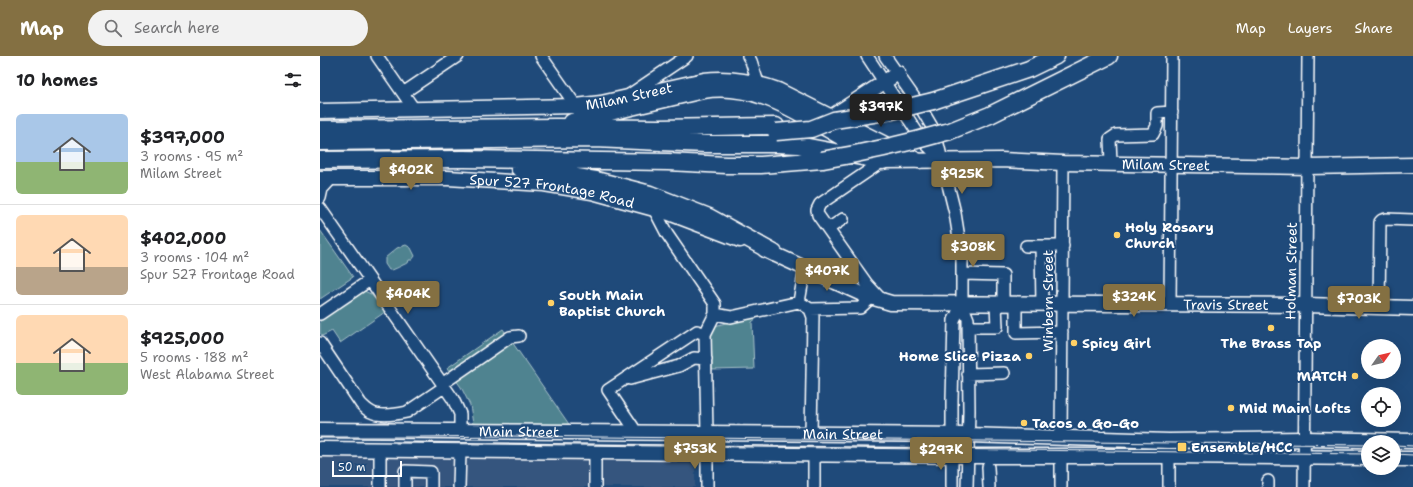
<!DOCTYPE html>
<html lang="en">
<head>
<meta charset="utf-8">
<style>
	:root { --surface:#fff; --page:#f2f2f2; --text:#202124; --muted:#757577; --line:#e0e0e0; --accent:#847042 }
	body { margin:0; font-family:"Shantell Sans",sans-serif; background:var(--page); color:var(--text); height:100vh; display:flex; flex-direction:column; font-size:15px; white-space:nowrap }
	* { box-sizing:border-box; margin:0 }
	p { font-size:13px; color:var(--muted) }
	.icon { flex:none; width:22px; height:22px; fill:none; stroke:currentColor; stroke-width:2; stroke-linecap:round; stroke-linejoin:round }
	.map { position:relative; flex:1; overflow:hidden }
	.details { display:flex; flex-direction:column; background:var(--surface); width:320px }
	.details>* { flex:none }
	.needle { width:26px; rotate:56deg }
	.fabs { position:absolute; left:1041px; top:283px; display:grid; gap:8px }
	.fabs a { display:grid; place-items:center; width:40px; height:40px; border-radius:50%; background:var(--surface); box-shadow:0 4px 16px #0002; font-size:20px }
	.scale { position:absolute; left:12px; bottom:10px; width:70px; box-sizing:border-box; padding-left:4px; border:2px solid #fff; border-top:0; font-size:11px; line-height:14px; white-space:nowrap; color:#fff; -webkit-text-stroke:3px #1f4a7a; paint-order:stroke }
	.price { position:absolute; translate:-50% -34px; padding:0 9px; border-radius:4px; background:var(--accent); color:#fff; font-size:13px; line-height:26px; filter:drop-shadow(0 1px 2px #0008) }
	.price::after { content:''; position:absolute; left:50%; top:24px; width:12px; height:9px; margin-left:-6px; background:inherit; clip-path:polygon(0 0,100% 0,50% 100%) }
	.price.active { background:#222; color:#fff }
	ul { padding:0; list-style:none }
	li { display:flex; align-items:center; gap:12px; height:100px; padding:0 16px }
	li+li { border-top:1px solid var(--line) }
	li span { display:grid; place-items:center; flex:none; width:112px; height:80px; border-radius:6px; color:#555 }
	li>.icon { margin-inline-start:auto }
	span .icon { width:48px; height:48px; fill:#fffc; stroke-width:1 }
	li b { font-size:17px }
	h2 { display:flex; justify-content:space-between; align-items:center; height:48px; padding:0 16px; font-size:17px }
	header { display:flex; align-items:center; gap:24px; box-sizing:border-box; height:56px; padding:0 20px; background:var(--accent); color:#fff }
	header strong { font-size:19px }
	nav { display:flex; gap:22px; margin-inline-start:auto; font-size:14px }
	.search { width:280px; height:36px; background:var(--page); display:flex; align-items:center; gap:10px; box-sizing:border-box; padding:0 14px; border-radius:22px; color:var(--muted); font-size:15px }
	main { display:flex; flex:1; min-height:0 }
	.map>svg:first-child { display:block }
	.built { fill:#34547e }
	.green { fill:#4f8390; stroke:#a7c1c8 }
	.lines { fill:none; stroke-linecap:round; stroke-linejoin:round }
	.minor-casing { stroke:#fff; stroke-width:14 }
	.major-casing { stroke:#fff; stroke-width:17 }
	.highway-casing { stroke:#fff; stroke-width:19 }
	.minor { stroke:#1f4a7a; stroke-width:11 }
	.major { stroke:#1f4a7a; stroke-width:14 }
	.highway { stroke:#1f4a7a; stroke-width:16 }
	.tram { stroke:#fff; stroke-width:1 }
	.highway-bridge-casing { stroke:#fff; stroke-width:19; stroke-linecap:butt }
	.highway-bridge { stroke:#1f4a7a; stroke-width:16 }
	.poi-dot { fill:#ffd166; stroke:#1f4a7a; stroke-width:1.5 }
	.labels { text-anchor:middle; dominant-baseline:central; stroke-width:4; stroke-linejoin:round; paint-order:stroke }
	.street-label { font-size:14px; fill:#fff; stroke:#1f4a7a }
	.poi-label { font-size:14px; font-weight:bold; fill:#fff; stroke:#1f4a7a; text-anchor:start }
</style>
</head>
<body>
<header>
<strong>Map</strong>
<div class="search"><svg class="icon" aria-label="search" viewBox="0 0 24 24"><circle cx="10" cy="10" r="6"/><path d="M15 15l6 6"/></svg>Search here</div>
<nav><a>Map</a><a>Layers</a><a>Share</a></nav>
</header>
<main>
<section class="details">
<h2>10 homes<svg class="icon" aria-label="filters" viewBox="0 0 24 24"><path d="M4 7h16M4 17h16"/><circle cx="9" cy="7" r="2"/><circle cx="15" cy="17" r="2"/></svg></h2>
<ul>
<li><span style="background:linear-gradient(#a9c7e8 60%,#8fb573 0)"><svg class="icon" aria-label="home" viewBox="0 0 24 24"><path d="M3 11l9-7 9 7M6 9v11h12V9"/></svg></span><div><b>$397,000</b><p>3 rooms · 95 m²</p><p>Milam Street</p></div></li>
<li><span style="background:linear-gradient(#ffd9b3 65%,#b9a48a 0)"><svg class="icon" aria-label="home" viewBox="0 0 24 24"><path d="M3 11l9-7 9 7M6 9v11h12V9"/></svg></span><div><b>$402,000</b><p>3 rooms · 104 m²</p><p>Spur 527 Frontage Road</p></div></li>
<li><span style="background:linear-gradient(#ffd9b3 60%,#8fb573 0)"><svg class="icon" aria-label="home" viewBox="0 0 24 24"><path d="M3 11l9-7 9 7M6 9v11h12V9"/></svg></span><div><b>$925,000</b><p>5 rooms · 188 m²</p><p>West Alabama Street</p></div></li>
</ul>
</section>
<div class="map">
<svg width="1093" height="431" viewBox="0 0 1093 431">
	<rect width="100%" height="100%" fill="#1f4a7a"/>
	<filter id="ink" filterUnits="userSpaceOnUse"><feTurbulence type="fractalNoise" baseFrequency=".025" numOctaves="2"/><feDisplacementMap in="SourceGraphic" scale="8" xChannelSelector="R" yChannelSelector="G"/><feConvolveMatrix kernelMatrix="1 2 1 2 8 2 1 2 1" color-interpolation-filters="sRGB"/></filter>
	<g filter="url(#ink)">
		<path class="built" d="M0,401l375,4v26h-375z"/>
		<path class="green" d="M0,174l33,47 -33,22z
			M86,189l5,3 4,8 -3,4h-3l-1,3c-7,2 -12,7 -19,7l-4,-6v-6l12,-10z
			M42,234l9,4 14,18 -45,31 -8,-12 -10,5 -2,-3v-14z
			M443,257l-11,9 2,47 -42,1 -1,-43z
			M183,273l70,101 -100,-6 -3,-19 -9,-18 -14,-19z"/>
		<g class="lines">
			<defs>
				<path id="minor" d="M57,0l37,53
					M221,0l35,50
					M428,0l3,5 7,22
					M547,0l56,85 18,18
					M565,0l33,47 17,29 20,81 7,44v47l6,15 1,92 -2,76
					M83,37l55,-37
					M309,39l58,-39
					M563,105l-63,43 -3,6 1,5 49,69 12,13 5,3
					M791,107l-1,-24 6,-4 37,-1 4,-8v-13l15,-1
					M0,142l2,-9 10,-11
					M0,152l133,191 7,15v17
					M334,153l13,25 48,70v10l-10,20 2,99
					M508,173l15,-10
					M706,190h37
					M721,190l1,58
					M642,218l41,1v29
					M479,246l6,-34
					M696,248v29l46,-1
					M850,249l2,-249
					M1059,251l1,-85 2,-2 4,-1 27,1
					M490,253l3,8 -2,117
					M0,258l50,-34
					M395,258l16,3 68,-15 11,7 50,-1 12,-11
					M648,271h29l-1,-23
					M0,287l41,61c3,3 6,6 10,8 9,5 27,2 36,0l37,-25
					M648,318l36,-1
					M310,323l49,-13 15,-8 12,1
					M122,328l68,-47 9,-1
					M314,377l-1,-6 -25,-37 89,-59 8,3
					M741,383l2,-276
					M387,398v33
					M668,411l1,20
					M60,431v-37
					M85,431v-16l26,1v15
					M139,431l1,-36
					M275,431v-35
					M494,431v-32
					M632,431v-87l2,-80 8,-16
					M741,431v-30
					M849,431v-31
					M948,431v-6
					M984,431l4,-431"/>
				<g id="major">
					<path id="s1" d="M0,55l256,-5 25,-3 103,-23c26,-3 49,1 74,10l141,71"/>
					<path d="M511,61l67,-44"/>
					<path id="s2" d="M563,105l118,-1 62,3 245,4 105,-2"/>
					<path id="s3" d="M0,122h128l96,6 48,8 77,21 71,27"/>
					<path id="s4" d="M445,194l99,45 27,8 415,2 107,3"/>
					<path id="s5" d="M0,374l648,5 201,6 135,-2 109,2"/>
					<path d="M0,393l648,7h201l199,2"/>
					<path d="M1074,403h19"/>
				</g>
				<path id="highway" d="M613,45l96,-32 27,-13
					M252,66l21,-6 110,-26c44,-7 81,13 118,35 18,10 36,21 53,31
					M0,73l236,-2 103,1 117,-2
					M630,75l40,-16 119,-59
					M0,86l275,-3 110,5h72l21,1 85,16
					M0,104l144,-1 204,3 58,3h35l61,-5
					M199,112l77,12 54,14 59,23 65,36"/>
			</defs>
			<use href="#minor" class="minor-casing"/>
			<use href="#major" class="major-casing"/>
			<use href="#highway" class="highway-casing"/>
			<use href="#minor" class="minor"/>
			<use href="#major" class="major"/>
			<use href="#highway" class="highway"/>
			<path class="tram" d="M0,381h97l89,-1 862,9
				M76,387l972,11
				M1074,389l19,1
				M1074,398l19,1"/>
			<defs>
				<path id="highway-bridge" d="M456,76l35,-3 23,-9 58,-9 41,-10
					M502,104c43,-7 86,-17 128,-29"/>
			</defs>
			<use href="#highway-bridge" class="highway-bridge-casing"/>
			<use href="#highway-bridge" class="highway-bridge"/>
		</g>
	</g>
	<g class="poi-dot">
		<circle cx="797" cy="179" r="4"/>
		<circle cx="231" cy="247" r="4"/>
		<circle cx="951" cy="272" r="4"/>
		<circle cx="754" cy="287" r="4"/>
		<circle cx="709" cy="300" r="4"/>
		<circle cx="1035" cy="320" r="4"/>
		<circle cx="911" cy="352" r="4"/>
		<circle cx="704" cy="367" r="4"/>
		<rect x="857" y="386" width="10" height="10" rx="2"/>
	</g>
	<g class="labels">
		<g class="street-label">
			<text stroke="none"><textPath href="#s1" startOffset="310">Milam Street</textPath></text>
			<text stroke="none"><textPath href="#s2" startOffset="283">Milam Street</textPath></text>
			<text stroke="none"><textPath href="#s3" startOffset="233">Spur 527 Frontage Road</textPath></text>
			<text transform="translate(971 215) rotate(-89)">Holman Street</text>
			<text transform="translate(728 245) rotate(-90)">Winbern Street</text>
			<text stroke="none"><textPath href="#s4" startOffset="472">Travis Street</textPath></text>
			<text stroke="none"><textPath href="#s5" startOffset="199">Main Street</textPath></text>
			<text stroke="none"><textPath href="#s5" startOffset="523">Main Street</textPath></text>
		</g>
		<g class="poi-label">
			<text x="805" y="171">Holy Rosary<tspan x="805" dy="16">Church</tspan></text>
			<text x="239" y="239">South Main<tspan x="239" dy="16">Baptist Church</tspan></text>
			<text x="762" y="287">Spicy Girl</text>
			<text x="951" y="287" text-anchor="middle">The Brass Tap</text>
			<text x="701" y="300" text-anchor="end">Home Slice Pizza</text>
			<text x="1027" y="320" text-anchor="end">MATCH</text>
			<text x="919" y="352">Mid Main Lofts</text>
			<text x="712" y="367">Tacos a Go-Go</text>
			<text x="871" y="391">Ensemble/HCC</text>
		</g>
	</g>
</svg>
<div class="fabs">
<a><svg class="needle" viewBox="-14 -14 28 28"><path d="M0-13l5 13h-10z" fill="#e53935"/><path d="M0 13l5-13h-10z" fill="#757577"/></svg></a>
<a><svg class="icon" aria-label="locate" viewBox="0 0 24 24"><circle cx="12" cy="12" r="6"/><path d="M12 2v4M12 18v4M2 12h4M18 12h4"/></svg></a>
<a><svg class="icon" aria-label="layers" viewBox="0 0 24 24"><path d="M12 4l9 5-9 5-9-5zM3 14l9 5 9-5"/></svg></a>
</div>
<div class="scale">50 m</div>
<b class="price active" style="left:561px;top:72px">$397K</b>
<b class="price" style="left:91px;top:135px">$402K</b>
<b class="price" style="left:642px;top:139px">$925K</b>
<b class="price" style="left:653px;top:212px">$308K</b>
<b class="price" style="left:507px;top:236px">$407K</b>
<b class="price" style="left:88px;top:259px">$404K</b>
<b class="price" style="left:814px;top:262px">$324K</b>
<b class="price" style="left:1039px;top:264px">$703K</b>
<b class="price" style="left:375px;top:414px">$753K</b>
<b class="price" style="left:621px;top:415px">$297K</b>
</div>
</main>
</body>
</html>
